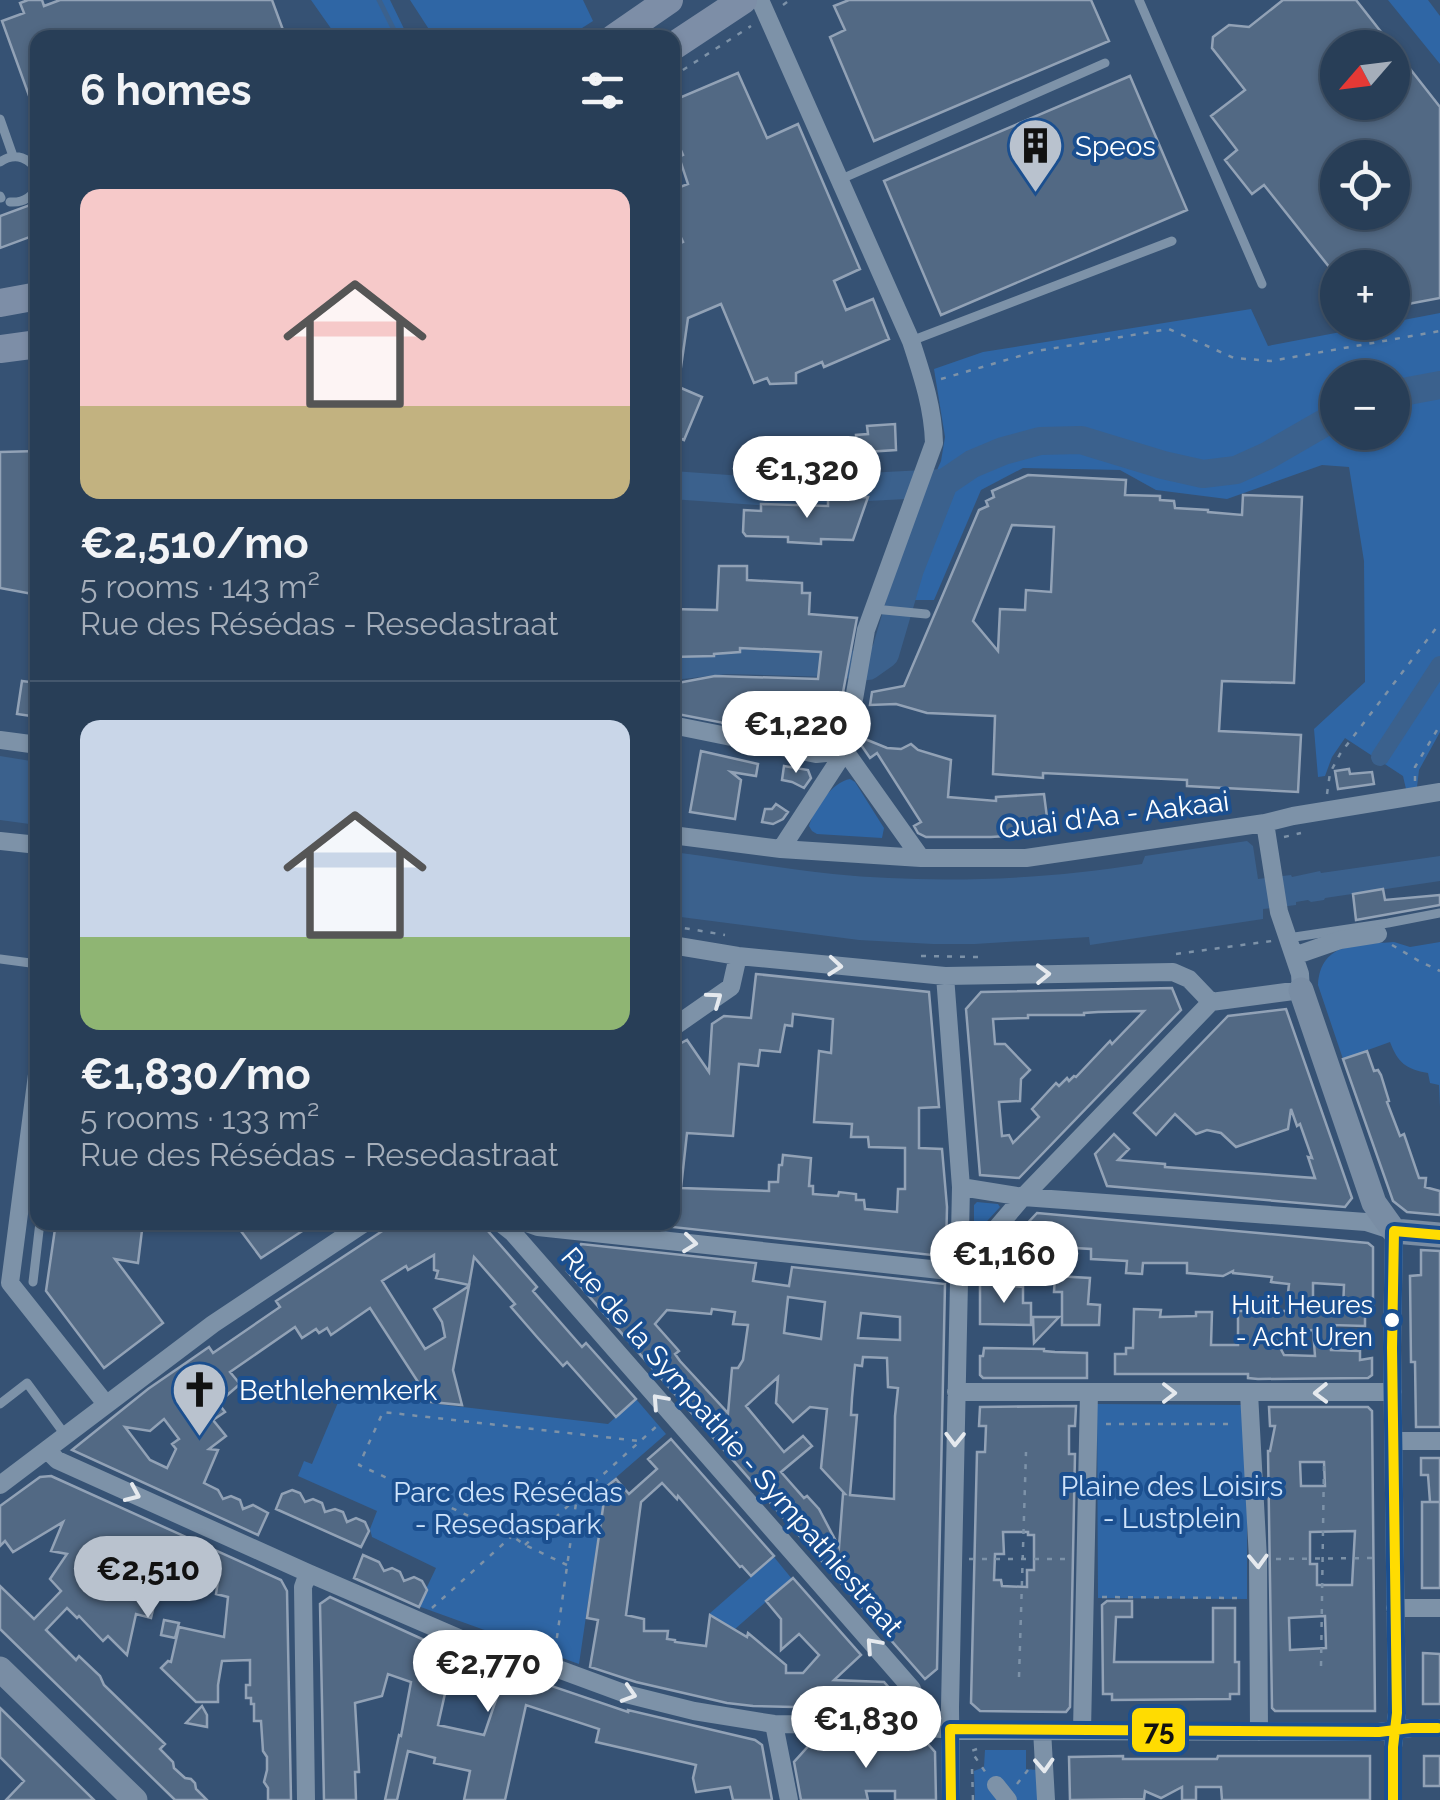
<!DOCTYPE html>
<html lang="en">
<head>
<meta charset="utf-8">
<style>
	:root { --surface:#283e57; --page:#30455d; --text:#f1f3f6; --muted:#a5aeba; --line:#44576d; --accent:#b9c2ce }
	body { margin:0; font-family:Raleway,sans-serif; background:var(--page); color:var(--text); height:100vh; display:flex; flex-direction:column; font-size:38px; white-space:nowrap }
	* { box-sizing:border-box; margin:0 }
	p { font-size:32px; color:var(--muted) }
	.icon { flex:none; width:55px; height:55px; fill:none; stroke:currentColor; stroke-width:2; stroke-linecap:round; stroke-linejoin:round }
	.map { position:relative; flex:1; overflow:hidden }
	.panel { position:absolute; left:30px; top:30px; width:650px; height:1200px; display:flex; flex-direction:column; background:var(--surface); border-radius:20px; box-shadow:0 2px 8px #0004,0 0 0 2px var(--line) }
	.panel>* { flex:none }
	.needle { width:65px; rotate:242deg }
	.controls { position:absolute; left:1320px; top:30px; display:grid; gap:20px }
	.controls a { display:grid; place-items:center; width:90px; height:90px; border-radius:50%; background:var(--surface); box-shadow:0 2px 8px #0004,0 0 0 2px var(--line); font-size:50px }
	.price { position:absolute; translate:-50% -85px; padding:0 22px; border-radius:35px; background:#fff; color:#222; font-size:32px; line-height:65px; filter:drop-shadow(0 2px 5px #0008) }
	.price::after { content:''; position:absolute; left:50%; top:60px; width:30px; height:22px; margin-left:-15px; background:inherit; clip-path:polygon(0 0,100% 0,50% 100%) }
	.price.selected { background:var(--accent); color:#111 }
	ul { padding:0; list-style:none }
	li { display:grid; align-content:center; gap:20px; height:530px; padding:0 50px }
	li+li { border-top:2px solid var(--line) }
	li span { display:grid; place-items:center; height:310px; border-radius:20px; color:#555 }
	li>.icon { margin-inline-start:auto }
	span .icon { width:180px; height:180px; fill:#fffc; stroke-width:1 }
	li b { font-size:42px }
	h2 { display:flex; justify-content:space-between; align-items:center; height:120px; padding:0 50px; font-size:42px }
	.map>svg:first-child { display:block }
	.green { fill:#2f66a5; fill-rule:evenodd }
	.water { fill:#3b618d }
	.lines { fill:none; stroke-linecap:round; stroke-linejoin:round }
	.stream { stroke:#3b618d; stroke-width:5 }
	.canal { stroke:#3b618d; stroke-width:18 }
	.river { stroke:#3b618d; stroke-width:28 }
	.building { fill:#526984; stroke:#92a2b6; stroke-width:2.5; fill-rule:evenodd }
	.path { stroke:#7d92a8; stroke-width:2.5; stroke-dasharray:5 8; stroke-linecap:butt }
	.lane { stroke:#7d92a8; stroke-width:9 }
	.street { stroke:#7d92a8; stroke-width:18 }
	.secondary { stroke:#798da4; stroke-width:25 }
	.primary { stroke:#7d8ea7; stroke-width:28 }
	.bus-1-casing { stroke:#1b4f8f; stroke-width:18 }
	.bus-1 { stroke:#ffdc01; stroke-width:10 }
	.oneway { stroke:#e5e9ee }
	.bus-dot { fill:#fff; stroke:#1b4f8f; stroke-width:4 }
	.labels { text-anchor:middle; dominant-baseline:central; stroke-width:8; stroke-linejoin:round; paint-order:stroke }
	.bus-label { font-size:26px; fill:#fff; stroke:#1b4f8f; text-anchor:end }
	.poi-label { font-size:28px; fill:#fff; stroke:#1b4f8f; text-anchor:start }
	.street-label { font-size:28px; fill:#fff; stroke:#1b4f8f }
	.park-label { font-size:28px; fill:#cfe3fa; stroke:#1b4f8f }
	.line-badge { stroke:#1b4f8f; stroke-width:4 }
	.pale-badge-label { font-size:28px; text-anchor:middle; font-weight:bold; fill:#111 }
</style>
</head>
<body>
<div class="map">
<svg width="1440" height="1800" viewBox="0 0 1440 1800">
	<rect width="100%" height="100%" fill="#365274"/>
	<path class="green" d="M311,0h79l18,37h-71z
		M410,0h173l10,21 -25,16h-134z
		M1388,0h40l12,16v48z
		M1251,309l17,37 172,-33v419l-21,38 -2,17 -11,2 -3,-13 -58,-38 -13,19 -7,19 -7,1 -4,-48 51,-47 -1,-121 -15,-94 -27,-2 -95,34 -71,-9 -36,-20 -97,-2 -42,22 -47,110h-45l20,-65 32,-74 4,-24 -11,-68 49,-17zM1338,378h54v54h-54z
		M850,779l5,3 29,46 -2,10 -65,-4 -5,-3 -3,-5c5,-17 23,-44 41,-47z
		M1394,942l16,5 30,-5v165l-1,-22 -9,-2 -2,-10c-22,-4 -30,-10 -38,-31l-47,17 -25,-74c3,-45 42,-40 76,-43z
		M977,1202l21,2 2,3 -23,25 -3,-2v-25z
		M342,1393l266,31 28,-25 30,35 -61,53 -26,177 -161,-58 18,-38 -64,-31 -2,-8 7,-18 -79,-35 6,-15 8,3z
		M1097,1404l150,1v194l-149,-1z
		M774,1557l18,22 -57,50 -26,-15z
		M985,1750h41v19l11,1v30h-62l-1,-29 10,-4z"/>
	<path class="water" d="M0,756l37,6v63l-37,-5z
		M1247,841l6,5 5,33 33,-4 1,2 28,-6 1,2 119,-17v25l-115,17 -1,2 -13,2 -3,-2 -12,2v3l-33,4v10l-173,26 -1,-8 -114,7h-42l-74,-4 -186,-24v-64c53,7 107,16 160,22 100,10 210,6 309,-10l3,-8z"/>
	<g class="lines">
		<path class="stream" d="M379,0l19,38"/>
		<path class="canal" d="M1380,757l60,-92"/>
		<path class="river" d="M1392,394l48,-9
			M672,485l100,7 172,-9 28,-19 31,-13 37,-10 41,-1 82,25 40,9 33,-4 31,-14 71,-41
			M672,666l55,-6 105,3 36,3 17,-12 25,-85 34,-86"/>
	</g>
	<path class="building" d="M28,0h14l2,6 16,-6h212l14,38h-248l-2,77 -34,-94 22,-8 -4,-10z
		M849,0h242l18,41 -235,100 -44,-104 15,-7 -11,-24z
		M1283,0h73l84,107v191l-48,9v-39h-62l-66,-83 -12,9 -27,-34 12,-10 -26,-34 34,-26 -33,-42 1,-11 16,-12 20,2zM1338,48h54v54h-54zM1338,158h54v54h-54z
		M738,73l29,65 31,-14 62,145 -26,12 12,29 27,-11 16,40 -65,28 -2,-5 -26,11v10l-26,1 -3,-6 -13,5 -33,-79 -33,14 -8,56h-8v-127l11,-5 -11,-24v-28l16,-6 -9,-27 4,-2 -11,-25v-29z
		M1130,76l57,134 -246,105 -57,-134z
		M38,202v32l-38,14v-32z
		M681,388l21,9 -18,43 -12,-5v-26z
		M895,424l1,26 -47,3 8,-9 -1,-9 12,-1 -1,-8z
		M38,451v144l-38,-7v-136z
		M1028,475l98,5 -1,15 35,1v4l14,1 1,7 33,2v2l34,3 1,-20 59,2 -8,186 -72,-2 -3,50 82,4 -3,57 -111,-6v-6l-144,-7v5l-50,-4 2,-58 -68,-3 -31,-9 -26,1 2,-13 32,-6 75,-176 9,-4 -2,-5 8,-4 -2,-6zM1012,525l42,2 -3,65 -25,-2 -1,20 -25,-1 -2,42 -25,-30z
		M868,497l-15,43 -32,-1v5l-33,-2v-5l-42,-1 -3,-4 1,-22 17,1v-7l67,2v-8z
		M719,566h28v14l55,3v10h8l-1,21 48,4 -23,122 -17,1 -145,-28v-29l43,-8 103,3 3,-27 -81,-4v4l-26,2v2l-42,1v-48l45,1z
		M22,681l16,2v34l-21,-3z
		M860,737l27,11 14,1 10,-5 7,6 33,10 -3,37 48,4v-4l48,-3 5,39 -58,4h-65l-8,-4 -4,-7 7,-4 -44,-69 -7,5 -11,-16z
		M701,751l57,13 -2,12 -25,-4 10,8 -6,39 -45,-7z
		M784,766l24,4 3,8 -7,10 -12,-6 -10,-2z
		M1349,769l1,5 22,-2 2,12 -36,5 -3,-18z
		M776,804l12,8 -5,7 -10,5 -11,-2 3,-13h7z
		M1383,889l2,11 55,-5v10l-84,15 -3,-26z
		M756,974l173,18 10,115 -20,1v40l23,1 5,58 -1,45 -5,4 -269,-29v-179l15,-8 22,32 3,-48 12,-8 27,2zM793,1014l40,5 -2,34 -12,-2 -5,71 38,2 -1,13h17l1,10 36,1v41h-7l-1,23 -32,-3 -1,-9h-8v-6l-17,-2 -1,4 -25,-2v-8h-4l2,-28 -28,-3 -1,10h-3l-1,17h-9v9l-88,-3 6,-55 46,3 6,-72 19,2 2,-16 20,2 5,-27 7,1z
		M1172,988l9,22 -162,168 -39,-3 -14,-166 15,-17zM1144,1011l-32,33 -2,-3 -34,36 -2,-1 -5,5 -2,-3 -8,8 -3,-3 -24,26 7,8 -26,26 -4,-8 -7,1 -3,-34 21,-1 1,-22 9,-9 -25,-26h-10l-2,-25 35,-1v-3h56v-2l14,-1z
		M1286,1009l66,189 -7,9 -238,-21 -12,-32 19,-20 15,15 -11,11 47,4v3l150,11 -7,-21 4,1 -12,-34 -3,2 -6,-17 -3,20 -52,18 -15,-14 -14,-3 -11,4 -21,-20 -19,21 -22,-22 94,-97z
		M1367,1051l7,20 4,-1 3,5 8,26 -2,1 13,34 4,-2 15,44h7l-1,9 15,4v24l-33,-3 -14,-11 -50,-142z
		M1037,1213l331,30 5,4v66h-8v13l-34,-1v25l29,1v9l12,-2v17l-4,3 -110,1 -10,-1v-4h-133v-20h11v-6h7l1,-39 27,1 -1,7 36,-1v-4h16l-1,33h27v-34h48l3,-27 -18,-2 1,-5 -39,-4v-2l-10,5 -36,-3v-10h-44l-1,11 -16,-1 1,-12 -36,-2v-10l-33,-2 1,-15 -32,34 -36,-4zM1313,1283l31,2 -1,24h-6v2l-24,-2zM1313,1330l2,26 -31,-1 -12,-23z
		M56,1222h87l-5,41 -23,-4 48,64 -59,45 -58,-77z
		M255,1222h61l-55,36 -20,-27z
		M396,1222h23l68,8 50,57 -4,4 49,56 4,-4 50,56 -20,18 -49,-55 -4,4 -26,-29 -26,-30 4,-3 -41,-47 -5,28 -33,-7 2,-7 -4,-1v-15l-26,15 -2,-4 -24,15 43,68 20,-12 -3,-15 -8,-13 35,-23 -16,84 9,35 -31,-3 -61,-94 -39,27 -4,-7 -8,5 -3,-4 -14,9 -7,-11 -65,45 10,12 -22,19 7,9 -12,8 13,16 -17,13 9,1 -14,33 14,7 5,9 8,-3 9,4 3,9 10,-4 15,8 -10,22 -186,-85 76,-61 61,-42 4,6 67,-46 -4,-6zM164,1419l15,20 -7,5 4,5 -9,19 -17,-8 -25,-33 25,4z
		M581,1244l175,19 -3,18 36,5 3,-19 153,17 -8,385 -12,10 -358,-408zM788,1297l37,5 -4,37 -37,-6zM712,1309l23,3 -2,12 15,1 -5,35 -5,8h-6l-4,45 -48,-52 -5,-7 4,-3 -24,-27 12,-14 44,4zM861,1313l39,4v23l-42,-2zM863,1357l24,1 1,29 10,1 -3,28 -1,83 -44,-4 7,-80h-6l1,-17 3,-33 7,1zM778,1377l-2,26 17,19 17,-15 17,2 -6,59 24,26h-2l-4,53 -20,-38 -12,-13 -3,2 -23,-26 31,-26 -9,-10 -19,16 -38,-46z
		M1421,1250l19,1v176h-24l-1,-65h-4l-1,-86 11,-1z
		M1055,1276l35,2 -2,26 12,1 -1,20h-37v-33h-8z
		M980,1283l43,4v16h8v22l-51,-1z
		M1033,1317h26l-25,26z
		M984,1348l60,1v2l11,1 32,1v25h-104l-3,-3v-19h3z
		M1076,1406l-1,20h-6v28h6l-5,253 -4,5 -86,-1 -9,-8 6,-251h8l1,-26h-7l1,-19zM1003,1532h25v3h6v35h-7v17l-25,-1 -1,-6h-7l1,-26h9z
		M1269,1407h99l4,4 3,300h-100l-3,-3 -4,-257h2l5,-25h-5zM1300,1462h24l1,24h-24zM1355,1531l-3,54h-35v-21h-7v-32zM1325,1616l1,32 -36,2 -1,-32z
		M671,1439l103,117 -23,20 -9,-10 -2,1 -62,-71 -1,3 -15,-16 -21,19 -15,113 18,4v12h24l-1,8 8,1v2l31,4 4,-31 37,22 1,-4 38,32v8h17l16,-18 -20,-21 -18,16v-31l-15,-18 27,-23 68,77 -27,25 50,2 16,18 -11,8 -8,1 -128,-3 -26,-3 -91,-21 -46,-15 8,-47 -11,-2 19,-131 10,-8 13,15 28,-25 -9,-10z
		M1421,1458h19v44h-9h9v86h-18v-86h8l-2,-27h-7z
		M51,1476l230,104 6,11 4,209h-23v-12l-4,-6 3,-12v-13l-4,-6 -2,-30h-7v-17h-3v-6h-5v-13h4v-25l-28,1 -4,24v17h-22l-35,-34 7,-7 3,1 8,-35 45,10 4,-40 -12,-3 2,-13 -14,-3 1,-5 -41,-9 -13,54 -15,-4 -9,41 -19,-19 -5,5 -24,-25 -2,2 -10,-10 -21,22 30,30 3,-4 21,20 4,9 61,59 -5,5 13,13 1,6 11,10 6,1 4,4 1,6 11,11h-32l-175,-171v-43l34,33 27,-28 -11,-12 17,-25 -16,-3 12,-29 -50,30 -8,-11 -5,5v-40l40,-29z
		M292,1490l8,3 5,9 8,-3 9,4 3,9 10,-3 8,3 4,10 9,-4 9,4 4,9 -8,16 -85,-38 6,-15z
		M363,1555l16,7 5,9 8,-3 8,4 4,9 10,-4 8,4 5,9 -8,17 -65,-29z
		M330,1597l138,63 1,-2 159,54v-2l127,30 7,5 10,55h-39l-3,-13 -34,5 -3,-14 3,-13 -100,-23 3,-13 -73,-24 -21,95h-41l6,-29 -36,-8 1,-5 -27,-7 -11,49h-12l14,-65 2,1 10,-54 -23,-8 -6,22 -27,7 4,69h-4l1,28h-32l-4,-196zM450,1671l50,17 -16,47 -46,-10z
		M1107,1601h25v16h-16l-2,45h99v-54h22v54h4v32h-9v5l-118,1v-6h-9l-1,-89z
		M164,1620l15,3 -4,15 -14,-3z
		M1423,1653l17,1v50h-17z
		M202,1706l5,9v12l-21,-4z
		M0,1708l46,45 48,47h-88l18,-19 -24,-24z
		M813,1741l114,2 8,9 1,48h-41v-9h-29l2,9h-67l-7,-38z
		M1123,1756v3h94l1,-3h152v44h-148l-1,-13h-25v13h-14v-13l-21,11 -16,-7 -1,8 -74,1 -1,-43z
		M1424,1756h16v30h-16z"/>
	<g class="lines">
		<path class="path" d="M783,5l7,-5
			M672,77l79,-51
			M941,379l96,-28 132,-22 65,29 37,3 169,-30
			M1415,781v-14l25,-42
			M1327,794l3,-21 10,-19 100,-131
			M1284,837l17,-4
			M672,926l53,9
			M1392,945l27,16 21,10
			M1176,954l96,-13
			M921,956l57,1
			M1106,1424h126
			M525,1545l12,-11
			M969,1559h97
			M1276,1559l102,-1
			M567,1565l-42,-20 -13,-9 11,-10 15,7 119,-107
			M1102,1597l137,1
			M432,1608l80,-72 -153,-71 24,-53 256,29
			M555,1651l22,-155
			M1321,1666l3,-203
			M1019,1677l7,-225
			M977,1749l-6,2 15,22
			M1017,1784l11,-14
			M973,1800l-1,-32 5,-4"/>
		<path class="lane" d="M1139,0l123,284
			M0,119l13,37
			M0,162c15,-10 31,-5 38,12
			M839,180l266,-117
			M0,196l1,2
			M10,202c14,1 23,-5 28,-18
			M911,341l261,-100
			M874,609l52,5
			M1288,938l100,-15 52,-10
			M0,959l38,5
			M33,1282l7,-60
			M0,1404l27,-21 39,53"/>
		<path class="street" d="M760,0l151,341c11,34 22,66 23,102l-68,187 -21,121 -64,98
			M672,725l144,29 29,-3
			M0,740l38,5
			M845,751l76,107
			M672,835l109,14 140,9h105l239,-35 28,-7 147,-24
			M0,841l38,4
			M672,945l66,11 207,20 228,-4 16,7 22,23
			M1294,956l46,-16 38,-6
			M945,976l16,211 -11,520 1,93
			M1211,1002l90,-12 -1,-16 -21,-62 -14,-89
			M672,1028l59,-41 7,-31
			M38,1067l-28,216 96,121
			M961,1187l62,10 343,25 28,9 -2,117 5,365 -4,34v53
			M499,1222l14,11 399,456 6,17v21
			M524,1222l14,5 421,45
			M959,1272l64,-75 188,-195
			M956,1392h437
			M1249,1393l9,166 1,173
			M1394,1441h46
			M47,1450l10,10 251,113 160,69 82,24 76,28 68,17 80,13 124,2 73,5 408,1 32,-4h29
			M0,1485l213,-161 153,-102
			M1395,1608h45
			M774,1724l15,76
			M1042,1730l4,70
			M1082,1731l7,-339
			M996,1785l12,15
			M306,1800l-3,-213 5,-14"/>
		<path class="secondary" d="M1301,990l73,213 20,28 46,4
			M0,1669l135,131"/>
		<path class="primary" d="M614,38l55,-38
			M672,47l71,-47
			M0,303l38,-7
			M0,349l38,-5"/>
		<defs>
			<path id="bus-1" d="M951,1800l-1,-71 429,3 32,-4h27
				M1393,1800v-53l4,-34 -5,-365 2,-117 46,4"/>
		</defs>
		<use href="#bus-1" class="bus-1-casing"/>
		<use href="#bus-1" class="bus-1"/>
	</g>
	<defs><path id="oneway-chevron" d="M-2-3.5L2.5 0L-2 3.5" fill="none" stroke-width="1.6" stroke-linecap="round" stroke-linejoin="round" transform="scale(2.5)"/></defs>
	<g class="oneway">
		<use href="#oneway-chevron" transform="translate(835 966) rotate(5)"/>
		<use href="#oneway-chevron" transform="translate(1043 974) rotate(-1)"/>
		<use href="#oneway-chevron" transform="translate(715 999) rotate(-36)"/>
		<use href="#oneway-chevron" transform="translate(690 1243) rotate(6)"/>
		<use href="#oneway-chevron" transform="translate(1169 1393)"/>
		<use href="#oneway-chevron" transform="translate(1321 1393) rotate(179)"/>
		<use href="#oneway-chevron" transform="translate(659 1401) rotate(-132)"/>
		<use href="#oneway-chevron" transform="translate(955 1439) rotate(91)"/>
		<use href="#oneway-chevron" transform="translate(133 1494) rotate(24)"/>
		<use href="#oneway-chevron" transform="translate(1258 1561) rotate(88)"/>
		<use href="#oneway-chevron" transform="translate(873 1645) rotate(-132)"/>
		<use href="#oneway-chevron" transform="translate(629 1694) rotate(17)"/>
		<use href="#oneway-chevron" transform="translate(1044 1765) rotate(87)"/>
	</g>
	<defs>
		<symbol id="building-pin" viewBox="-11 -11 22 30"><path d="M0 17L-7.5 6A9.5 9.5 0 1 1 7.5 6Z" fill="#b9c2ce" stroke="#1b4f8f"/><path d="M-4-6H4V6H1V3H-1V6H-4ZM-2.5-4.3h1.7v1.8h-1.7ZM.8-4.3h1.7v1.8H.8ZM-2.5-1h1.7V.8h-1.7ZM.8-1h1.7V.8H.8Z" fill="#111"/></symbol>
		<symbol id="church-pin" viewBox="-11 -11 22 30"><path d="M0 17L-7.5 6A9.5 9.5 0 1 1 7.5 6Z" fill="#b9c2ce" stroke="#1b4f8f"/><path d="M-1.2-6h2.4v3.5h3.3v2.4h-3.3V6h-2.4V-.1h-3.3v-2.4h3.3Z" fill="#111"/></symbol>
	</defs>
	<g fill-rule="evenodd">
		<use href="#building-pin" x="1004" y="114" width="63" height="86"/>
		<use href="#church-pin" x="168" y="1358" width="63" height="86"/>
	</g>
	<circle class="bus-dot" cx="1392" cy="1320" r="9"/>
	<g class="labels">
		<g class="bus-label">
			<text x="1373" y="1305">Huit Heures<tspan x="1373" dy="32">- Acht Uren</tspan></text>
		</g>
		<g class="poi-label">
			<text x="1075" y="146">Speos</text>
			<text x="239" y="1390">Bethlehemkerk</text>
		</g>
		<g class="street-label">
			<text transform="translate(1114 815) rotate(-7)">Quai d'Aa - Aakaai</text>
			<text transform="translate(732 1442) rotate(49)">Rue de la Sympathie - Sympathiestraat</text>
		</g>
		<g class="park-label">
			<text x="1172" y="1486">Plaine des Loisirs<tspan x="1172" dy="32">- Lustplein</tspan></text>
			<text x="508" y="1492">Parc des Résédas<tspan x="508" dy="32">- Resedaspark</tspan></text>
		</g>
	</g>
	<rect class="line-badge" x="1130" y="1706" width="57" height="48" rx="10" fill="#ffdc01"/>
	<g class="pale-badge-label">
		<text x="1159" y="1740">75</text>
	</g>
</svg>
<div class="controls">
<a><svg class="needle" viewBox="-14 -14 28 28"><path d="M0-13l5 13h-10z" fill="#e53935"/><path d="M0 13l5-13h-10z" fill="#a5aeba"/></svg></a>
<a><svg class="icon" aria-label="locate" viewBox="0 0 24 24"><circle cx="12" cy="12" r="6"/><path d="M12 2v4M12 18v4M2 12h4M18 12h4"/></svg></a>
<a>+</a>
<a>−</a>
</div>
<b class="price" style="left:807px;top:521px">€1,320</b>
<b class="price" style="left:796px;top:776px">€1,220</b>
<b class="price" style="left:1004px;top:1306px">€1,160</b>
<b class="price selected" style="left:148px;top:1621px">€2,510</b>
<b class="price" style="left:488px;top:1715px">€2,770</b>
<b class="price" style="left:866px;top:1771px">€1,830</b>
<section class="panel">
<h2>6 homes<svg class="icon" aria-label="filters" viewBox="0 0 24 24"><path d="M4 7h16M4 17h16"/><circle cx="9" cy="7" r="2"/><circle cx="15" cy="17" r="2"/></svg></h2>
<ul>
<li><span style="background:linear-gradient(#f6c9c9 70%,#c2b280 0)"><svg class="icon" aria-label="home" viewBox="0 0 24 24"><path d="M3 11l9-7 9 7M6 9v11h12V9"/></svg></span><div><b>€2,510/mo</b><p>5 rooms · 143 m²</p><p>Rue des Résédas - Resedastraat</p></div></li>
<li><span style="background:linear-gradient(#c9d6e8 70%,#8fb573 0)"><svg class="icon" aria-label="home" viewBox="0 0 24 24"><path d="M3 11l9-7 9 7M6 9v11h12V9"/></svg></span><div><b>€1,830/mo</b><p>5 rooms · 133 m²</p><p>Rue des Résédas - Resedastraat</p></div></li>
</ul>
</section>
</div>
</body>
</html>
